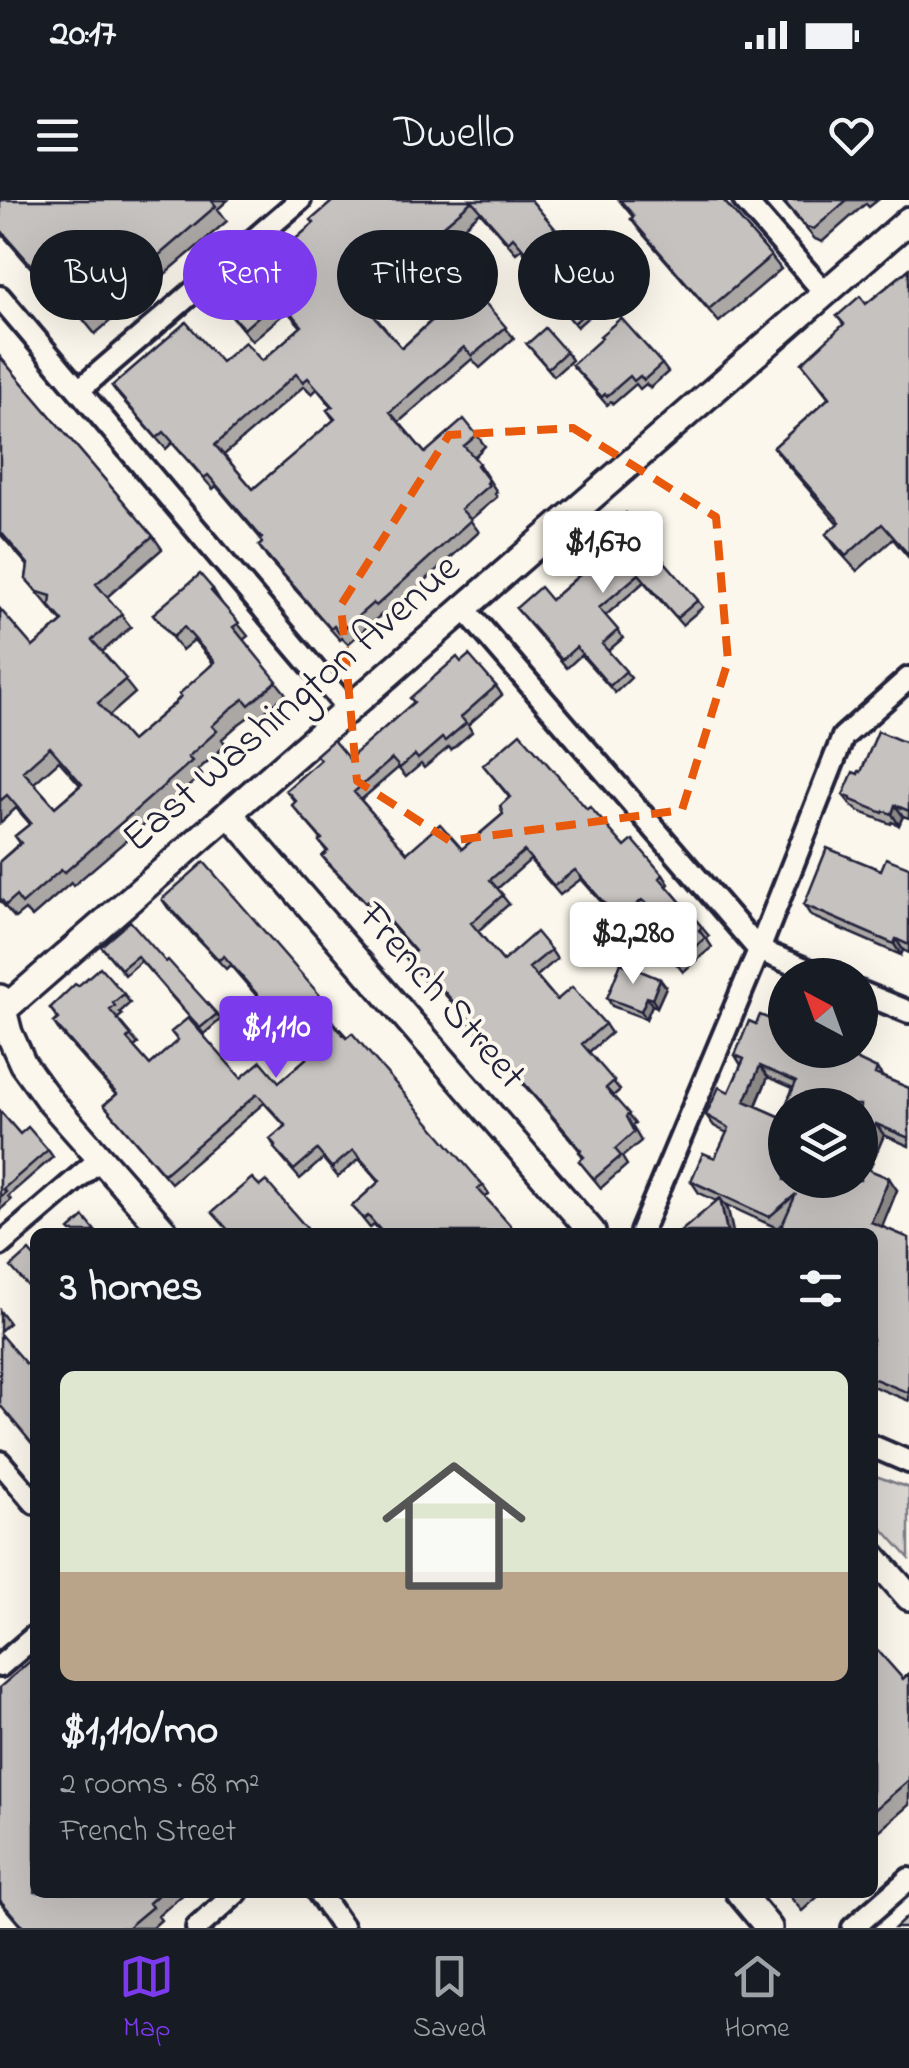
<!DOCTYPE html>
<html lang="en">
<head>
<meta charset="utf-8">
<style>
	:root { --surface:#171b24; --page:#242831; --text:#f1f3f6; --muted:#9ea1a6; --line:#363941; --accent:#7c3aed }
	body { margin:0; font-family:"Indie Flower",sans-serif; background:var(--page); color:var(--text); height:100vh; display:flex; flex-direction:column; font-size:38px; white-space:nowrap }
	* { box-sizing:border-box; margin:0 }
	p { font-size:32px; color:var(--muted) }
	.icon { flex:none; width:55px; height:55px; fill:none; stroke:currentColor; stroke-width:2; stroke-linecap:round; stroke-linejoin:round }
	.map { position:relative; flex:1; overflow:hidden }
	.drawer { position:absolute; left:30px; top:1028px; width:848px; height:670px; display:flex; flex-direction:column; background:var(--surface); border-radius:15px; box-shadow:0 10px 40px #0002 }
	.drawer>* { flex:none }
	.top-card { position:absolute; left:30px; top:30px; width:850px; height:90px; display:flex; gap:20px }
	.needle { width:65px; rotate:319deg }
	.tools { position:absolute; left:768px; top:758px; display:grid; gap:20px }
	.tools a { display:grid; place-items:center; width:110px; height:110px; border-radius:50%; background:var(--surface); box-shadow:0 10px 40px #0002; font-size:50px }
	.price { position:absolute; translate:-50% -85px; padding:0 22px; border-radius:10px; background:#fff; color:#222; font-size:32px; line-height:65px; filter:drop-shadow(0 2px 5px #0008) }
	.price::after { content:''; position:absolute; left:50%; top:60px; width:30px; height:22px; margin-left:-15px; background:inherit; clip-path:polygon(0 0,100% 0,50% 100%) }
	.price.active { background:var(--accent); color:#fff }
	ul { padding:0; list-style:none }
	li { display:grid; align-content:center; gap:20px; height:530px; padding:0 30px }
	li span { display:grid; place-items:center; height:310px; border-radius:15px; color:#555 }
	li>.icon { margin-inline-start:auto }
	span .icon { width:180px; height:180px; fill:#fffc; stroke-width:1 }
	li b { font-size:42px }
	h2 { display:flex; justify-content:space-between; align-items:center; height:120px; padding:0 30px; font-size:42px }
	.pill { padding:0 35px; border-radius:45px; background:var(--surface); box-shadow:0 10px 40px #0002; font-size:35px; line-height:90px }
	.pill.active { background:var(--accent); color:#fff }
	.status { display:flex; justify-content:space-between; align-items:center; height:70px; padding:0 50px; background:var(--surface); direction:ltr }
	.status svg { height:28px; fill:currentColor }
	header { display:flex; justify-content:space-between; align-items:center; height:130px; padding:0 30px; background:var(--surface); font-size:45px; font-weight:600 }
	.menu { display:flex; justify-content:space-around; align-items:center; height:140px; border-top:2px solid var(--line); background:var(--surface); font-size:28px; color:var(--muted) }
	.menu a { display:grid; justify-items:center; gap:5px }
	.menu .active { color:var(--accent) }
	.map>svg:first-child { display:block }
	.green { fill:#dbd8d3; stroke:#7e7d87; stroke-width:2.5 }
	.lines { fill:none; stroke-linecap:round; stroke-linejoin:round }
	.minor-casing { stroke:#22223b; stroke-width:28 }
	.tertiary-casing { stroke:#22223b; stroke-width:32 }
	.minor { stroke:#fbf7ec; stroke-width:20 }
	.tertiary { stroke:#fbf7ec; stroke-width:25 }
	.wall { fill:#aaa7a5; stroke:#22223b; stroke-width:2.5; fill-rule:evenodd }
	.shaded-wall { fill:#8b8886; stroke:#22223b; stroke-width:2.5 }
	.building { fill:#c6c2c0; stroke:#22223b; stroke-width:2.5; fill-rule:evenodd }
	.marked { fill:none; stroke:#e8590c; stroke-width:8; stroke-dasharray:20 12; stroke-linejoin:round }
	.labels { text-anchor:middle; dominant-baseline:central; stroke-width:8; stroke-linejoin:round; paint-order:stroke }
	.street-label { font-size:42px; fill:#22223b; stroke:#fbf7ec }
</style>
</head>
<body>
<div class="status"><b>20:17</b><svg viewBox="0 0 49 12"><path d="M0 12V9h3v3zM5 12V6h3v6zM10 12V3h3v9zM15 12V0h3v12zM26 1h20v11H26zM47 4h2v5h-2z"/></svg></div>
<header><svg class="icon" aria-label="menu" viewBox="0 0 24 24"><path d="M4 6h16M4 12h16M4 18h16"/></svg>Dwello<svg class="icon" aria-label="heart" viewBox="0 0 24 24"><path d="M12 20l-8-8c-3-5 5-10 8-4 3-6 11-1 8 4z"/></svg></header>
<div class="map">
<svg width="909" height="1728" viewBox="0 0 909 1728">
	<rect width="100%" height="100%" fill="#fbf7ec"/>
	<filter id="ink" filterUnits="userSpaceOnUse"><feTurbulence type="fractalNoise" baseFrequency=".01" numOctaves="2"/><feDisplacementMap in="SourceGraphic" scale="20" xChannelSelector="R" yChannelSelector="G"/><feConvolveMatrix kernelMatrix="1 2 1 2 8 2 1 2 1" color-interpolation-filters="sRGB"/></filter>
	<g filter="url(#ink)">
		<path class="green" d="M873,1275l36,13v70l-36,-40z"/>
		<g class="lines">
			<defs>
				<path id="minor" d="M744,0l81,93
					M0,97l348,412
					M79,190l221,-190
					M464,408l295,342 61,25
					M860,792l49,20
					M641,1032l118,-282 84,-213 66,-59
					M0,1045l101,-87
					M872,1246l37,16
					M0,1262l35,41
					M0,1466l35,-30
					M318,1692l25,36
					M197,1728l40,-36
					M853,1728l56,-49"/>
				<path id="tertiary" d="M229,613l363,419
					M0,798l9,35 14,31 26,36 116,132
					M0,813l909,-793
					M872,1355l37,42
					M739,1692l30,36"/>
			</defs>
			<use href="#minor" class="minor-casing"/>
			<use href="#tertiary" class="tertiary-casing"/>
			<use href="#minor" class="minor"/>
			<use href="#tertiary" class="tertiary"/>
		</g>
		<path class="wall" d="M0,0h228l-10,9 9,12 -132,113 -27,-33 -5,4 -63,-73z
			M334,0h197l56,69 -27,24 -39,-44 -5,4 -36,-41 -41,37 75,89 -34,30 -8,-9 -73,63 26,31 52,-18 8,11 -11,11 23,35 -2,2 2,3 -27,23 9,12 -95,86 -3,-3 -33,29 -6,-6 -2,2 -73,-82 -8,-12 3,-3 -1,-4 -45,-53 -3,3 -41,-46 -6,6 -46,-52 -8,-11 109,-24 41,-1 39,-34 -14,-16 -35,30 -36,-44 60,-41 38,-32zM380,56l54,62 -32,30 -49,-56 4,-3 -6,-8zM304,186l8,8 5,-5 15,18 -5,3 7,10 -81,69 -29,-34z
			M619,0h104l48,56 10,13 -62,53 -78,-90 -10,-13 2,-2z
			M781,0h97l-9,7 -3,-3 -2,1 -42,37 -7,-3z
			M909,69v289l-16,-19 -36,32 -20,-22 -11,-15 12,-10 -53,-62 -11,-15 55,-49 -27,-35 42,-38 -7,-9 29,-12z
			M577,89l18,22 -18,16 -18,-22z
			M527,144l39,8 6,8 -18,16z
			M0,157l153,179 9,13 -55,48 24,30 -29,25 33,41 -26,23 22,25 43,-37 39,-41 -19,-23 -12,10 -29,-36 60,-25 9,15 26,32 -5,4 43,54 -28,24 -4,-5 -15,11 -17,15 4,6 -28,25 4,5 -129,111 -2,-3 -39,34 -7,-7 -10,8 -15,-17v-40l20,-18 -5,-7 15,-12 -14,-16 -16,15v-214l33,38 29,-25 -36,-43 2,-13 -28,-32zM59,561l21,24 -25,22 -21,-24z
			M662,164l6,8 -18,16 -4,-4 -6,5 -4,-5 -23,20 -2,-2 -4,3 -35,-40z
			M653,345l6,7 -2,1 46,54 -21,18 -38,-43 -39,34 18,22 -15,13 23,27 -16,15 -34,-38 -14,13 -51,-60 35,-8 32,-28 -9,-11z
			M461,462l35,24 6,9 -34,30 4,7 -21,18 -2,-3 -25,21 -3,-4 -15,13 -8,-9 -37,32 46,53 55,-4 41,-35 6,-17 -26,-32 104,44 38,38 38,28 6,9 -2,2 42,50 -3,2 6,9 -29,25 -23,-29 11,-9 -20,-23 -3,-2 -23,20 -44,-50 -21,16 -30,-35 -33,29 12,15 -31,27 25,30 48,-11 6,9 -20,17 20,24 48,24 6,9 -22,19 31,38 -7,6 22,28 -3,2 9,15 -19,16 5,8 -26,23 -22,-27 4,-3 -3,-7 -30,-36 -115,-132 -5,5 -17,-21 -7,-9 8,-7 -38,-43 -3,3 -44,-46 -7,-9 5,-4 -8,-11 2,-2 -29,-34 3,-3 -9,-12 63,-31z
			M909,544v74l-6,-2 -4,9 -7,-3 -1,2 -33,-13 -7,-6 -8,-10 15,-21z
			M909,667v86l-6,-3 -2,5 -90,-39 -7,-11 77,-35z
			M162,699l162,101 6,9 -5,4 158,172 6,9 -4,3 31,35h-135l-7,-7 -4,3 -18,-22 27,-24 -20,-23 -21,18 -15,-18 -23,20 -19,-22 -11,-18 15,-13 -21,-23 -93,80 -67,-78 12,-10 -56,-63 -6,-9 4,-4 -8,-11 28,-22 46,8 6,9 -10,9 2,3 -5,4 21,25 -4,3 16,18 28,-24 -7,-9 70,46 38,4 28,-24 -19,-21 -4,4 -16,-19 -7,-9 6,-5 -37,-43 -4,4 -58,-61z
			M101,746l65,16 55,57 -17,15 -63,-73 -16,14z
			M666,787l-9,20 -5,-2 -6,14 -34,-13 -5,-8z
			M756,824l29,26 92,19 6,8 26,11v58l-25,-11 -15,35 28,20 -15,37 27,11v163l-37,-15v-154l-88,-9 -7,5 -52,-24 3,5 -11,-8 -18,-8 -8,-12 24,-23 12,-25 -13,-7 -8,-11 23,-23 12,-27 -6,-10zM768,877l25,11 -12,29 -25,-11z
			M0,911l20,23 28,16 5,7 -45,39 3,4 -11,10z
			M0,1111l9,12 -9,8z
			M872,1444l31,35 6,-6v132l-37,32z
			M0,1487l35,205h151l-28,24 3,4 -9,8h-130l-22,-26z
			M786,1692h37l-21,19z"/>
		<path class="shaded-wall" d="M895,605l8,11 -4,9 -7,-11z
			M896,739l7,11 -2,5 -7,-11z
			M660,779l6,8 -9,20 -5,-8z
			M647,797l5,8 -6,14 -5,-8z
			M782,824l3,5v15l-7,-11z
			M760,866l8,11 -15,35 -8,-11z
			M876,924l8,11 -18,42 -6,-9v-7z
			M889,978l8,12 -18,44 -8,-12z
			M720,998l8,11 5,23h-6z"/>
		<path class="building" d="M0,0h211l5,6 -131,113 -28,-33 -4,4 -53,-61z
			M334,0h197l48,57 -28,24 -38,-44 -5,5 -36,-41 -43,37 77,89 -34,29 -8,-9 -74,65 35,41 39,-34 13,16 -13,11 15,17 -2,2 12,16 -2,2 2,2 -28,24 10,11 -95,86 -3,-3 -34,30 -5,-7 -3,3 -72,-83 3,-3 -2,-3 2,-2 -54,-63 -4,3 -40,-46 -7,6 -45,-52 74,-64 35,40 24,-20 17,19 40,-35 -24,-27 -34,30 -28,-32 54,-48 6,7 38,-33 -3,-3zM372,44l64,73 -34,31 -58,-66 5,-4 -7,-8zM296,174l7,8 5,-4 25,28 -6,4 8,9 -82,70 -38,-44z
			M620,0h103l48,56 -62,53 -78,-90 3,-3z
			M783,0h64l-33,29 -8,-2z
			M909,69v286l-27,-31 -36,32 -20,-22 14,-12 -66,-75 56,-50 -28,-34 42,-39 -7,-8 23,-20 6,8z
			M577,89l15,18 -18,16 -15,-18z
			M621,118l41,46 -18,16 -4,-4 -6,5 -4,-5 -23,20 -2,-2 -3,3 -30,-32 30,-27 -2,-2z
			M545,128l21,24 -18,16 -21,-24z
			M0,157l153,179 -57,48 26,30 -30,26 34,39 -28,24 33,38 43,-37 7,-8 -2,-2 36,-32 -31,-35 -11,10 -20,-23 47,-40 13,15 -2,2 28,32 -6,4 44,54 -28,24 -5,-6 -15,11 -17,16 5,5 -29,26 4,4 -128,112 -3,-3 -39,34 -6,-8 -10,9 -6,-7v-37l21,-18 -6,-7 16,-13 -24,-28 -7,6v-192l33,38 30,-26 -13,-15 1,-10 -13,-4 -12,-13 2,-15 -28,-33zM50,547l32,37 -27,23 -32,-36z
			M626,313l27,32 -2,1 47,54 -21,18 -38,-44 -40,34 19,22 -16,14 24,27 -16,15 -34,-39 -14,13 -46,-52 24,-21 11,13 32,-28 -9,-11 36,-31 -2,-2z
			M469,455l27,31 -35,31 5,6 -21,18 -3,-3 -24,21 -3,-4 -15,13 -8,-9 -38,33 53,61 33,-29 22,25 41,-35 -3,-8 10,-9 -27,-32 37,-32 67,76 3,-2 35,40 8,-7 30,35 -3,3 42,49 -3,3 6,8 -28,25 -17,-20 12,-10 -27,-31 -3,-2 -23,20 -44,-50 -21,16 -30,-35 -34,29 13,15 -32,28 32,38 33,-29 15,18 -22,18 28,32 15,-13 33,37 -23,20 32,37 -8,7 23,26 -3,3 8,15 -19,17 6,7 -27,23 -15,-18 5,-4 -5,-5 2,-2 -37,-44 -115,-132 -5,5 -18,-21 9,-7 -45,-52 -4,3 -44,-46 6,-5 -9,-10 3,-2 -30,-34 4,-4 -10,-11 34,-30 -4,-5 17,-15 16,19 65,-57 -4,-4 24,-21 23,-20 4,5z
			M878,531l31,13v67l-14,-6 -3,9 -8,-3 -1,2 -32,-13v-2l-8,-3 10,-23 5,2 1,-3 2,1z
			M827,648l54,22 5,-12 23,9v78l-13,-6 -2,5 -90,-39z
			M204,662l120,138 -6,5 28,33 6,-5 131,152 -5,4 38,43h-134l-14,-16 -4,3 -12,-13 28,-25 -27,-31 -21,18 -15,-18 -23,20 -20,-22 2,-2 -6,-7 16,-13 -29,-32 -93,80 -60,-69 13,-11 -63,-71 5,-4 -9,-11 25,-24 3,2 22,-19 24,27 -11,9 2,3 -5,4 21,25 -4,4 23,26 28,-25 -7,-8 17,-14 53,60 20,-17 18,21 29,-25 -26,-29 -4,4 -17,-19 7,-6 -44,-51 -5,4 -57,-61z
			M130,721l36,41 2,-2 49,54 -17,14 -63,-72 -16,13 -20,-23z
			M621,763l39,16 -8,20 -5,-2 -6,14 -34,-13z
			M760,815l22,9 -4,9 7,4v13h52l40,19 -2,5 34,14v50l-33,-14 -16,37v-56h-74l10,-23 -36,-16 -15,35 36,16 4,-9v72h75v-14l29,12 -18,44 38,16v155l-37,-15v-146h-93l17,-38 -27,23 -78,-36 12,-28 12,5 14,-30 -23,-13 13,-28 10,5 15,-33 -9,-4 14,-34 7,3z
			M0,911l20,23 8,-7 20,23 -45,39 3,3 -6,5z
			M252,978l8,8 6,-5 44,51h-80l-18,-20z
			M720,998l7,34h-47z
			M84,1017l12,15h-25l-2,-2z
			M29,1051l6,7v36l-24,-27z
			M0,1134l26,30 9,-9v92l-35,-42z
			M872,1444l31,35 6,-6v107l-37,32z
			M35,1457v235h126l-12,11 3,4 -25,21h-103l-24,-28v-213z
			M908,1716l1,12h-14z"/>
	</g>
	<path class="marked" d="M573,228l143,89 12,144 -46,149 -232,31 -93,-60 -16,-176 108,-170z"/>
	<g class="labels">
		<g class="street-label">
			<text transform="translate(292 504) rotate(-41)">East Washington Avenue</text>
			<text transform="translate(441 797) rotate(49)">French Street</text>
		</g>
	</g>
</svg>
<div class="tools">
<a><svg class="needle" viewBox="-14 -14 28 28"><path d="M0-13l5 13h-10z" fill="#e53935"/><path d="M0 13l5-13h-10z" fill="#9ea1a6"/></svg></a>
<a><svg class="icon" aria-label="layers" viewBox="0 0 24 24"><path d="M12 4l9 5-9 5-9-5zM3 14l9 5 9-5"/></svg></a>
</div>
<b class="price" style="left:603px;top:396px">$1,670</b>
<b class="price" style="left:633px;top:787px">$2,280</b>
<b class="price active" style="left:276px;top:881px">$1,110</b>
<div class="top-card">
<a class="pill">Buy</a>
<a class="pill active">Rent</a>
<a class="pill">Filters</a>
<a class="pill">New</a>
</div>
<section class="drawer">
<h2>3 homes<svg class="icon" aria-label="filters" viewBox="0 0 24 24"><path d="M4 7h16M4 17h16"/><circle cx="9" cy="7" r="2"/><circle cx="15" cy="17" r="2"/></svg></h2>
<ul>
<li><span style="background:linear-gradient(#dfe7d0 65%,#b9a48a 0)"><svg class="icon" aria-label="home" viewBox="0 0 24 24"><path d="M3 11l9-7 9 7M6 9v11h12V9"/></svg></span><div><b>$1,110/mo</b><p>2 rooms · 68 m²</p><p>French Street</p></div></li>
</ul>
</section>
</div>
<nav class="menu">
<a class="active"><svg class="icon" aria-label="map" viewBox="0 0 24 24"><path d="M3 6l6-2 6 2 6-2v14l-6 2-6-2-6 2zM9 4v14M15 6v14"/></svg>Map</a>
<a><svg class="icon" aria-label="saved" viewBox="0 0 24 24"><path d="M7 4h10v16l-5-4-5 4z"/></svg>Saved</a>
<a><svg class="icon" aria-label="home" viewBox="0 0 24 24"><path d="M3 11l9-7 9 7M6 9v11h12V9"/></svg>Home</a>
</nav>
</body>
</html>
